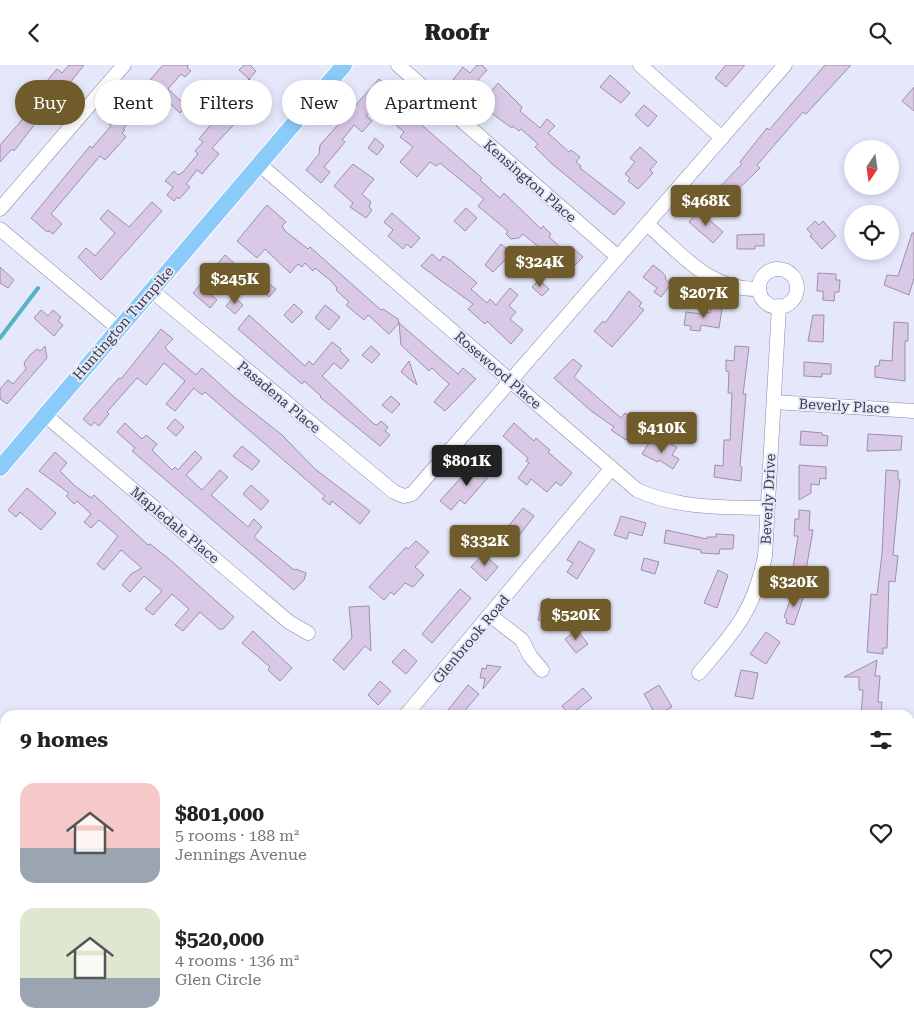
<!DOCTYPE html>
<html lang="en">
<head>
<meta charset="utf-8">
<style>
	:root { --surface:#fff; --page:#f6f6f6; --text:#222; --muted:#767676; --accent:#705c2b }
	body { margin:0; font-family:"Roboto Serif",serif; background:var(--page); color:var(--text); height:100vh; display:flex; flex-direction:column; font-size:19px; white-space:nowrap }
	* { box-sizing:border-box; margin:0 }
	p { font-size:16px; color:var(--muted) }
	.icon { flex:none; width:28px; height:28px; fill:none; stroke:currentColor; stroke-width:2; stroke-linecap:round; stroke-linejoin:round }
	.map { position:relative; flex:1; overflow:hidden }
	.drawer { position:absolute; left:0px; top:645px; width:915px; height:321px; display:flex; flex-direction:column; background:var(--surface); border-radius:15px 15px 0 0; box-shadow:0 2px 8px #0003 }
	.drawer>* { flex:none }
	.top-card { position:absolute; left:15px; top:15px; width:500px; height:45px; display:flex; gap:10px }
	.needle { width:32px; rotate:193deg }
	.buttons { position:absolute; left:844px; top:75px; display:grid; gap:10px }
	.buttons a { display:grid; place-items:center; width:55px; height:55px; border-radius:50%; background:var(--surface); box-shadow:0 2px 8px #0003; font-size:25px }
	.price { position:absolute; translate:-50% -42px; padding:0 11px; border-radius:5px; background:var(--accent); color:#fff; font-size:16px; line-height:32px; filter:drop-shadow(0 1px 2px #0008) }
	.price::after { content:''; position:absolute; left:50%; top:30px; width:15px; height:11px; margin-left:-8px; background:inherit; clip-path:polygon(0 0,100% 0,50% 100%) }
	.price.on { background:#222; color:#fff }
	ul { padding:0; list-style:none }
	li { display:flex; align-items:center; gap:15px; height:125px; padding:0 20px }
	li span { display:grid; place-items:center; flex:none; width:140px; height:100px; border-radius:15px; color:#555 }
	li>.icon { margin-inline-start:auto }
	span .icon { width:60px; height:60px; fill:#fffc; stroke-width:1 }
	li b { font-size:21px }
	h2 { display:flex; justify-content:space-between; align-items:center; height:60px; padding:0 20px; font-size:21px }
	.tag { padding:0 18px; border-radius:22px; background:var(--surface); box-shadow:0 2px 8px #0003; font-size:18px; line-height:45px }
	.tag.on { background:var(--accent); color:#fff }
	header { display:flex; justify-content:space-between; align-items:center; height:65px; padding:0 20px; background:var(--surface); font-size:22px; font-weight:800 }
	.map>svg:first-child { display:block }
	.lines { fill:none; stroke-linecap:round; stroke-linejoin:round }
	.stream { stroke:#56b2c5; stroke-width:4 }
	.building { fill:#dac9e6; stroke:#9e8ea9 }
	.minor-casing { stroke:#8488a5; stroke-width:15 }
	.major-casing { stroke:#fff; stroke-width:18 }
	.minor { stroke:#fff; stroke-width:14 }
	.major { stroke:#8acbfa; stroke-width:16 }
	.labels { text-anchor:middle; dominant-baseline:central; stroke-width:4; stroke-linejoin:round; paint-order:stroke }
	.street-label { font-size:14px; fill:#393b47; stroke:#e5e8fb }
</style>
</head>
<body>
<header><svg class="icon" aria-label="back" viewBox="0 0 24 24"><path d="M15 5l-7 7 7 7"/></svg>Roofr<svg class="icon" aria-label="search" viewBox="0 0 24 24"><circle cx="10" cy="10" r="6"/><path d="M15 15l6 6"/></svg></header>
<div class="map">
<svg width="914" height="966" viewBox="0 0 914 966">
	<rect width="100%" height="100%" fill="#e5e8fb"/>
	<g class="lines">
		<path class="stream" d="M0,273l38,-50"/>
	</g>
	<path class="building" d="M69,0h15l-44,56 -2,-1 -24,31 -2,-2 -12,13v-17l51,-58 -5,-5 11,-13 5,4z
		M163,0h26l-2,2 4,4 -6,6 -4,-3 -13,15 18,17 -6,7 -21,-20 -12,14 -12,-10z
		M244,0h6l6,6 -7,8 -10,-9z
		M477,0h5l5,5 -21,23 -14,-12 11,-14 7,6z
		M726,0h19l-19,22 -11,-9z
		M825,0h26l-45,49 -3,-2 -46,53 3,3 -36,35 -11,-9 29,-30 -2,-2 27,-34 2,2z
		M610,10l20,18 -9,10 -21,-16z
		M249,14l16,13 -10,11 -5,-4 -13,16 3,3 -28,30 7,6 -17,20 -5,-4 -11,14 4,3 -11,12 -2,-2 -3,4 -7,-6 6,-8 -8,-6 9,-10 4,4 5,-3 15,-18 -3,-3 8,-9 -4,-3z
		M379,14l9,8 -9,9 3,2 -16,18 6,5 -10,11 -8,-7 -12,15 3,2 -21,25 6,5 -9,11 -15,-13 13,-16 1,-9z
		M498,18l24,24 -2,4 20,17 7,-9 8,7 -7,7 21,19 2,-2 9,7 -4,5 5,4 -1,2 45,35 -11,12 -63,-52 -16,-16 3,-3 -17,-15 -2,2 -6,-5 -1,2 -32,-23z
		M914,22v24l-12,-10z
		M644,40l13,11 -9,11 -13,-12z
		M121,45l10,10 -8,9 2,1 -3,3 4,4 -21,23 -5,-4 -49,58 11,10 -9,10 -4,-3 -2,1 -16,-14 59,-72 2,2 19,-22 -2,-2z
		M396,46l15,13 4,-4 9,7 58,51 -2,2 20,18 4,-5 37,36 2,-3 8,8 -2,3 16,14 4,-4 4,4 1,-2 9,8 -12,12 -5,-4 -2,2 -14,-12 -3,4 -9,-7 3,-3 -18,-15 -4,4 -8,1 -5,-5 2,-3 -30,-25 6,-7 -44,-36 -4,3 -6,-4 -13,15 -17,-15 13,-15 -13,-10 4,-5 -15,-13z
		M375,73l9,8 -7,9 -9,-7z
		M640,82l17,15 -7,8 3,3 -15,16 -10,-8 2,-3 -5,-4 10,-12 -5,-4z
		M353,99l21,15 -12,15 9,8 -2,5 3,3 -6,8 -16,-11 3,-4 -19,-17z
		M152,137l10,9 -61,69 -23,-23 8,-9 9,8 20,-23 -15,-14 8,-9 21,17z
		M267,140l19,17 -4,4 3,5 23,18 2,-2 71,63 2,-1 15,10 1,4 -10,11 -21,-19 -4,5 -18,-15 3,-3 -13,-12 1,-2 -7,-8 -15,-12 -2,3 -8,-8 -3,4 -4,-3 -8,9 -25,-24 -8,9 -20,-17z
		M466,143l11,10 -12,13 -11,-10z
		M699,146l24,21 -10,11 -24,-21z
		M392,148l28,25 -9,10 -4,-4 -4,5 -15,-13 5,-6 -9,-8z
		M815,156l4,4 4,-4 13,15 -14,13 -12,-13 2,-1 -5,-6z
		M912,168h2v45l-5,17 -25,-10 3,-10 11,1z
		M764,169v12h-9v3h-18v-14z
		M501,179l11,9 -19,19 -8,-7z
		M432,189l8,7 3,-5 7,4 27,23 -6,6 16,14 3,-4 6,6 14,-17 8,7 -9,11 7,6 -6,7 13,11 -12,14 -24,-23 -2,3 -17,-15 5,-5 -52,-38z
		M225,190l12,11 -4,8 6,6 -7,8 -8,-8 -13,15 6,5 -7,8 -17,-15z
		M653,200l9,7 4,5 -1,2 6,5 -10,13 -7,-5 3,-4 -14,-11z
		M0,202l14,13 -6,8 -8,-5z
		M818,208l18,1v6h4l-1,12h-4l-1,9 -11,-1v-9h-6z
		M257,210l19,14 -7,8 -18,-14z
		M539,215l10,9 -7,7 -10,-9z
		M629,226l13,12 -3,3 5,4 -32,37 -18,-16 9,-10 2,2z
		M234,232l9,8 -8,9 -9,-8z
		M294,239l9,8 -11,11 -8,-8z
		M325,240l15,12 -11,13 -14,-12z
		M711,243l11,1 -3,19 -18,-3 -1,6 -10,-1 1,-4 -7,-1 2,-13 16,2 1,-2 7,1z
		M41,245l7,6 5,-6 8,7 -3,4 5,4 -9,11 -20,-18z
		M249,250l56,51 4,-5 4,4 19,-23 9,7 -1,2 9,9 -8,9 -7,-6 -12,13 52,48 3,1 4,-4 7,6 -3,4 5,4 -10,11 -60,-49 1,-1 -17,-15 -2,3 -64,-55z
		M813,250h11l-1,27 -15,-1z
		M894,257l14,1v18h-3v40l-30,-4v-11h4l1,-6 12,1z
		M399,258l59,51 5,-6 13,11 -31,32 -11,-9 15,-18 -17,-16 -3,3 -28,-26z
		M161,264l12,10 -8,8 3,4 28,24 6,-7 32,29 48,38 33,34 55,42 -10,13 -28,-23 -2,4 -8,-6 3,-3 -120,-104 -3,3 -8,-7 -19,23 -9,-7 19,-23 -21,-18 -18,22 -9,-7 -30,34 2,2 -10,12 -5,-4 -3,4 -8,-7 36,-41 2,1z
		M45,281l2,12 -40,46 -7,-5v-10l8,-9 5,4 13,-15 -2,-6 6,-8 7,-6 3,2z
		M371,281l9,8 -8,9 -10,-8z
		M735,281l14,1 -6,47h3l-6,72 2,1 -1,14 -27,-4 1,-12 8,1 1,-26h6l2,-47h-4l1,-21 -3,-1v-11l8,1z
		M573,294l9,7 -8,11 47,41 4,-5 14,11 -13,16 -15,-10 3,-3 -24,-17 -36,-32z
		M409,296l8,24 -16,-13z
		M804,297l27,2v10h-9v3l-18,-1z
		M391,331l9,8 -8,9 -10,-8z
		M175,354l9,8 -8,9 -9,-8z
		M125,358l17,16 4,-4 11,9 -5,6 20,20 3,-3 3,3 17,-19 7,7 -16,17 16,15 18,-20 8,7 -17,18 37,32 6,-8 8,8 -8,10 40,33 2,-1 10,4 -2,7 -10,10 -162,-139 3,-3 -18,-16z
		M514,358l20,18 2,-3 9,8 5,4 -2,2 24,21 -11,13 -5,-4 -9,10 -16,-13 -4,6 -9,-7 11,-15 -3,-2 2,-3 -25,-22z
		M801,366l21,2v2l6,1 -1,10 -27,-1z
		M868,369l34,2 -1,14 -34,1z
		M650,376l14,9 5,-7 8,4 -5,8 7,4 -6,10 -14,-9 -1,2 -16,-8z
		M242,381l18,15 -8,9 -19,-14z
		M55,387l12,11 -7,8 15,15 16,12 3,-3 54,50 2,-1 19,15 65,58 -11,12h-4l-19,-17 -17,19 -8,-6 14,-16 -17,-15 -19,21 -8,-6 17,-18 -18,-15 -14,16 -8,-7 9,-11 11,-6 -21,-18 -17,20 -7,-6 21,-28 -19,-16 -8,8 -7,-6 7,-8 -14,-13 -3,3 -8,-8 3,-3 -30,-22z
		M485,397l10,7 -30,35 -5,-4 -9,10 -11,-9 25,-28 7,6z
		M799,400l27,2v12l-6,-1 -1,7 -8,-1v9l-12,7z
		M886,405l12,1v9h2l-7,75 5,1 -3,26 -6,-1 -2,67h-4v6l-16,-2 4,-58 6,1 5,-41z
		M251,420l18,16 -8,9 -18,-16z
		M27,423l29,25 -15,17 -21,-18 -4,5 -8,-7z
		M523,443l11,8 -16,21 -11,-9z
		M799,445l11,1 -1,19h4l-8,46 -11,-2 1,-6h-2l5,-32h-4l1,-17h4z
		M621,451l25,7 -4,13 -13,-4 -2,7 -13,-4z
		M666,465l41,9v-2h9v-3l18,1 -1,14h-13l-1,5 -18,-1v-3l-37,-7z
		M416,476l13,11 -14,15 9,8 -11,12 -8,-4 -11,12 -3,-3 -7,8 -15,-13 37,-40 2,2z
		M579,476l16,9 -18,29 -10,-7 6,-9 -6,-3z
		M483,489l15,13 -12,14 -15,-14z
		M644,493l15,4 -4,12 -14,-4z
		M718,505l10,5 -11,33 -13,-5z
		M460,524l11,9 -39,45 -10,-9z
		M793,527l11,3 -10,30 -8,-2 1,-4 -3,-2z
		M547,533l9,3 -5,22 -13,-3 4,-18 4,1z
		M369,541l2,45 -6,-5 -21,24 -11,-10 19,-22 -3,-31z
		M577,565l11,14 -12,9 -11,-14z
		M253,566l39,37 -12,13 -12,-11 2,-3 -28,-24z
		M766,567l14,10 -14,22 -16,-10z
		M404,584l13,12 -11,13 -14,-12z
		M877,595l-2,16h5l-2,26h4l-1,13h-20l2,-25h-4v-13h-15z
		M487,600l14,2 -18,22 2,-11h-5l2,-10 4,1z
		M741,605l17,3 -5,26 -18,-3z
		M380,616l11,10 -13,14 -10,-10z
		M468,620l11,9 -18,21h-17z
		M659,620l13,22 -16,8 -12,-21z
		M583,623l9,10 -22,17 -8,-9z"/>
	<g class="lines">
		<defs>
			<path id="minor" d="M398,0l220,192
				M640,0l82,73
				M259,99l378,326c42,19 85,17 130,18
				M0,144l124,-144
				M647,159c36,31 61,66 112,65
				M0,164l118,99
				M759 223a19 19 0 1 1 38 0a19 19 0 1 1-38 0Z
				M151,225l243,202 10,4 8,-2 373,-429
				M774,337l140,9
				M45,350l244,207 19,11
				M491,551l31,24 8,16 12,14
				M699,608c35,-41 55,-62 66,-117l14,-250
				M406,650l205,-246
				M2,966l3,-9"/>
			<path id="major" d="M0,403l344,-403
				M0,796h5
				M304,961l6,5
				M913,966l-1,-125 2,-72"/>
		</defs>
		<use href="#minor" class="minor-casing"/>
		<use href="#major" class="major-casing"/>
		<use href="#minor" class="minor"/>
		<use href="#major" class="major"/>
	</g>
	<g class="labels">
		<g class="street-label">
			<text transform="translate(530 116) rotate(41)">Kensington Place</text>
			<text transform="translate(123 258) rotate(-49)">Huntington Turnpike</text>
			<text transform="translate(498 305) rotate(41)">Rosewood Place</text>
			<text transform="translate(279 332) rotate(40)">Pasadena Place</text>
			<text transform="translate(844 341) rotate(3)">Beverly Place</text>
			<text transform="translate(768 434) rotate(-87)">Beverly Drive</text>
			<text transform="translate(175 460) rotate(40)">Mapledale Place</text>
			<text transform="translate(471 574) rotate(-50)">Glenbrook Road</text>
		</g>
	</g>
</svg>
<div class="buttons">
<a><svg class="needle" viewBox="-14 -14 28 28"><path d="M0-13l5 13h-10z" fill="#e53935"/><path d="M0 13l5-13h-10z" fill="#767676"/></svg></a>
<a><svg class="icon" aria-label="locate" viewBox="0 0 24 24"><circle cx="12" cy="12" r="6"/><path d="M12 2v4M12 18v4M2 12h4M18 12h4"/></svg></a>
</div>
<b class="price" style="left:706px;top:162px">$468K</b>
<b class="price" style="left:540px;top:223px">$324K</b>
<b class="price" style="left:235px;top:240px">$245K</b>
<b class="price" style="left:704px;top:254px">$207K</b>
<b class="price" style="left:662px;top:389px">$410K</b>
<b class="price on" style="left:467px;top:422px">$801K</b>
<b class="price" style="left:485px;top:502px">$332K</b>
<b class="price" style="left:794px;top:543px">$320K</b>
<b class="price" style="left:576px;top:576px">$520K</b>
<div class="top-card">
<a class="tag on">Buy</a>
<a class="tag">Rent</a>
<a class="tag">Filters</a>
<a class="tag">New</a>
<a class="tag">Apartment</a>
</div>
<section class="drawer">
<h2>9 homes<svg class="icon" aria-label="filters" viewBox="0 0 24 24"><path d="M4 7h16M4 17h16"/><circle cx="9" cy="7" r="2"/><circle cx="15" cy="17" r="2"/></svg></h2>
<ul>
<li><span style="background:linear-gradient(#f6c9c9 65%,#9aa5b1 0)"><svg class="icon" aria-label="home" viewBox="0 0 24 24"><path d="M3 11l9-7 9 7M6 9v11h12V9"/></svg></span><div><b>$801,000</b><p>5 rooms · 188 m²</p><p>Jennings Avenue</p></div><svg class="icon" aria-label="heart" viewBox="0 0 24 24"><path d="M12 20l-8-8c-3-5 5-10 8-4 3-6 11-1 8 4z"/></svg></li>
<li><span style="background:linear-gradient(#dfe7d0 70%,#9aa5b1 0)"><svg class="icon" aria-label="home" viewBox="0 0 24 24"><path d="M3 11l9-7 9 7M6 9v11h12V9"/></svg></span><div><b>$520,000</b><p>4 rooms · 136 m²</p><p>Glen Circle</p></div><svg class="icon" aria-label="heart" viewBox="0 0 24 24"><path d="M12 20l-8-8c-3-5 5-10 8-4 3-6 11-1 8 4z"/></svg></li>
</ul>
</section>
</div>
</body>
</html>
